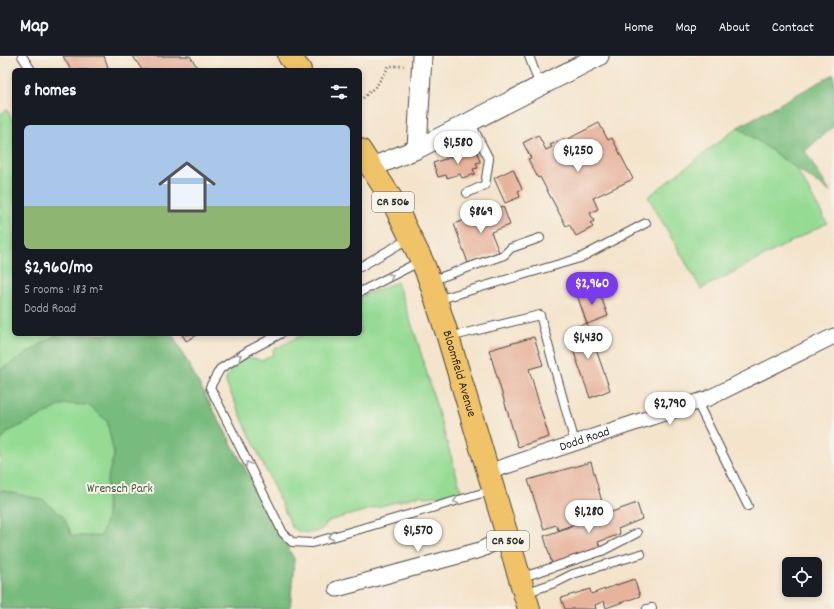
<!DOCTYPE html>
<html lang="en">
<head>
<meta charset="utf-8">
<style>
	:root { --surface:#171b24; --page:#20242c; --text:#f1f3f6; --muted:#9ea1a6; --line:#363941; --accent:#7c3aed }
	body { margin:0; font-family:Dekko,sans-serif; background:var(--page); color:var(--text); height:100vh; display:flex; flex-direction:column; font-size:15px; white-space:nowrap }
	* { box-sizing:border-box; margin:0 }
	p { font-size:13px; color:var(--muted) }
	.icon { flex:none; width:22px; height:22px; fill:none; stroke:currentColor; stroke-width:2; stroke-linecap:round; stroke-linejoin:round }
	.map { position:relative; flex:1; overflow:hidden }
	.side { position:absolute; left:12px; top:12px; width:350px; height:268px; display:flex; flex-direction:column; background:var(--surface); border-radius:6px; box-shadow:0 2px 6px #0003 }
	.side>* { flex:none }
	.fabs { position:absolute; left:782px; top:501px; display:grid; gap:8px }
	.fabs a { display:grid; place-items:center; width:40px; height:40px; border-radius:6px; background:var(--surface); box-shadow:0 2px 6px #0003; font-size:20px }
	.price { position:absolute; translate:-50% -34px; padding:0 9px; border-radius:14px; background:#fff; color:#222; font-size:13px; line-height:26px; filter:drop-shadow(0 1px 2px #0008) }
	.price::after { content:''; position:absolute; left:50%; top:24px; width:12px; height:9px; margin-left:-6px; background:inherit; clip-path:polygon(0 0,100% 0,50% 100%) }
	.price.selected { background:var(--accent); color:#fff }
	ul { padding:0; list-style:none }
	li { display:grid; align-content:center; gap:8px; height:212px; padding:0 12px }
	li+li { border-top:1px solid var(--line) }
	li span { display:grid; place-items:center; height:124px; border-radius:6px; color:#555 }
	li>.icon { margin-inline-start:auto }
	span .icon { width:72px; height:72px; fill:#fffc; stroke-width:1 }
	li b { font-size:17px }
	h2 { display:flex; justify-content:space-between; align-items:center; height:48px; padding:0 12px; font-size:17px }
	header { display:flex; align-items:center; gap:24px; box-sizing:border-box; height:56px; padding:0 20px; background:var(--surface); border-bottom:1px solid var(--line) }
	header strong { font-size:19px }
	nav { display:flex; gap:22px; margin-inline-start:auto; font-size:14px }
	.map>svg:first-child { display:block }
	.green { fill:#95db94; stroke:#608360 }
	.forest { fill:#78bb7e; stroke:#527354 }
	.building { fill:#e7b39c }
	.lines { fill:none; stroke-linecap:round; stroke-linejoin:round }
	.service-casing { stroke:#494743; stroke-width:10 }
	.minor-casing { stroke:#494743; stroke-width:17 }
	.tertiary-casing { stroke:#494743; stroke-width:21 }
	.primary-casing { stroke:#494743; stroke-width:24 }
	.path { stroke:#494743; stroke-width:2.5; stroke-dasharray:1 3; stroke-linecap:butt }
	.service { stroke:#fff; stroke-width:8 }
	.minor { stroke:#fff; stroke-width:15 }
	.tertiary { stroke:#fff; stroke-width:19 }
	.primary { stroke:#f0c369; stroke-width:22 }
	.oneway { stroke:#a0a0a0 }
	.labels { text-anchor:middle; dominant-baseline:central; stroke-width:4; stroke-linejoin:round; paint-order:stroke }
	.shield { fill:#f7f3e8; stroke:#686764; stroke-width:1 }
	.shield-label { font-size:12px; font-weight:bold; fill:#2b2b2b }
	.street-label { font-size:13px; fill:#2b2b2b; stroke:#f7f3e8 }
	.park-label { font-size:13px; fill:#465745; stroke:#f7f3e8 }
</style>
</head>
<body>
<header>
<strong>Map</strong>
<nav><a>Home</a><a>Map</a><a>About</a><a>Contact</a></nav>
</header>
<div class="map">
<svg width="834" height="553" viewBox="0 0 834 553">
	<rect width="100%" height="100%" fill="#f7f3e8"/>
	<filter id="ink" filterUnits="userSpaceOnUse"><feTurbulence type="fractalNoise" baseFrequency=".025" numOctaves="2"/><feDisplacementMap in="SourceGraphic" scale="8" xChannelSelector="R" yChannelSelector="G"/><feConvolveMatrix kernelMatrix="1 2 1 2 8 2 1 2 1" color-interpolation-filters="sRGB"/></filter>
	<filter id="wash" filterUnits="userSpaceOnUse"><feTurbulence type="fractalNoise" baseFrequency=".012" numOctaves="4" result="noise"/><feDisplacementMap in="SourceGraphic" scale="16" xChannelSelector="R" yChannelSelector="G"/><feGaussianBlur stdDeviation="0.9" result="paint"/><feColorMatrix in="noise" values="0 0 0 0 0 0 0 0 0 0 0 0 0 0 0 0 0 1.4 0 .05"/><feComposite in="paint" operator="in"/></filter>
	<g filter="url(#wash)">
		<rect width="100%" height="100%" fill="#f4e4cc"/>
		<path class="green" d="M7,54l7,12v212h158l122,225 -4,50h-290v-495z
			M738,71l58,41 31,55 -126,66 -53,-92z
			M397,226l21,61 44,151 -38,3 -3,-2 -93,26c-6,14 -26,15 -36,6l-66,-144c0,-17 19,-32 35,-22l13,-7 -1,-4 31,-16h56v-37z"/>
		<path class="forest" d="M834,18v52l-29,25 25,41 -92,-65z
			M57,278h115l122,225 -4,50h-290v-119l43,10 21,17 8,19h29l6,-20v-36l7,-25 -7,-34 -19,-16 -24,-1 -56,28 -8,10v-72z"/>
		<g id="blocks">
			<path class="building" d="M63,0h41l5,14h-38z
				M133,0h57l9,14h-57z
				M599,67l9,17 4,-2 21,41 -40,19 5,11 -8,4 4,8 -4,2 3,4 -17,9 -7,-12 -3,2 -26,-49 -2,1 -10,-19 3,-1 -8,-15 15,-8 8,15 6,-3 -2,-2 13,-6 1,2z
				M476,93l4,13 -4,1 2,5 -5,1 2,5 -13,4 -2,-4 -13,4 -1,-3 -8,2 -5,-14z
				M513,113l9,20 -4,2 2,6 -15,6 -11,-25z
				M503,150l7,19 -19,7 8,20 -31,11 -14,-39z
				M598,232l10,28 -21,8 -10,-29z
				M587,267l23,67 -20,8 -24,-68z
				M182,278h17l-13,7z
				M534,281l9,28 -14,4 20,68 -31,10 -29,-97z
				M591,406l14,51 -47,17 -2,-5 -12,4 -16,-49z
				M637,447l5,16 -24,10 2,5 -22,8 2,5 -48,17 -8,-28z
				M634,523l6,17 -34,12 -2,-7 -9,4 1,4h-31l-4,-11 29,-9 1,5z"/>
		</g>
	</g>
	<g filter="url(#ink)">
		<use href="#blocks" fill-opacity="0" stroke="#494743" stroke-width="1"/>
		<g class="lines">
			<defs>
				<path id="service" d="M22,0l9,14
					M529,0l11,30
					M467,137l18,-8 4,-26 -19,-37
					M360,211l50,-29
					M430,225l74,-26 7,-7 29,-10
					M360,236l61,-31
					M437,244l143,-42 66,-35
					M280,278l-32,17 -28,18 -10,18 73,146 9,9 20,1 181,-53
					M449,281l91,-22 35,128
					M697,346l51,104
					M520,522l82,-27 35,-18
					M525,537l32,-11 16,-8 68,-20
					M647,553l5,-1"/>
				<g id="minor">
					<path id="s1" d="M488,416l221,-74 125,-62"/>
					<path d="M337,533l143,-39 27,-13"/>
				</g>
				<path id="tertiary" d="M417,93l5,-93
					M372,111l45,-18 182,-93"/>
				<g id="primary">
					<path d="M289,0l11,14"/>
					<path id="s2" d="M360,94l31,48 31,63 8,20 18,56 81,272"/>
				</g>
			</defs>
			<use href="#service" class="service-casing"/>
			<use href="#minor" class="minor-casing"/>
			<use href="#tertiary" class="tertiary-casing"/>
			<use href="#primary" class="primary-casing"/>
			<path class="path" d="M363,42l14,-13 12,-19h15"/>
			<use href="#service" class="service"/>
			<use href="#minor" class="minor"/>
			<use href="#tertiary" class="tertiary"/>
			<use href="#primary" class="primary"/>
		</g>
		<defs><path id="oneway-chevron" d="M-2-3.5L2.5 0L-2 3.5" fill="none" stroke-width="1.6" stroke-linecap="round" stroke-linejoin="round"/></defs>
		<g class="oneway">
			<use href="#oneway-chevron" transform="translate(391 220) rotate(-26)"/>
			<use href="#oneway-chevron" transform="translate(239 300) rotate(-32)"/>
			<use href="#oneway-chevron" transform="translate(248 408) rotate(-117)"/>
			<use href="#oneway-chevron" transform="translate(456 445) rotate(163)"/>
			<use href="#oneway-chevron" transform="translate(331 481) rotate(164)"/>
		</g>
	</g>
	<g class="labels">
		<g class="shield">
			<rect x="372" y="136" width="42" height="20" rx="3"/>
			<rect x="487" y="475" width="42" height="20" rx="3"/>
		</g>
		<g class="shield-label">
			<text x="393" y="146">CR 506</text>
			<text x="508" y="485">CR 506</text>
		</g>
		<g class="street-label">
			<text stroke="none"><textPath href="#s2" startOffset="246">Bloomfield Avenue</textPath></text>
			<text stroke="none"><textPath href="#s1" startOffset="102">Dodd Road</textPath></text>
		</g>
		<g class="park-label">
			<text x="120" y="433">Wrensch Park</text>
		</g>
	</g>
</svg>
<div class="fabs">
<a><svg class="icon" aria-label="locate" viewBox="0 0 24 24"><circle cx="12" cy="12" r="6"/><path d="M12 2v4M12 18v4M2 12h4M18 12h4"/></svg></a>
</div>
<b class="price" style="left:458px;top:109px">$1,580</b>
<b class="price" style="left:578px;top:117px">$1,250</b>
<b class="price" style="left:481px;top:178px">$869</b>
<b class="price selected" style="left:592px;top:250px">$2,960</b>
<b class="price" style="left:588px;top:304px">$1,430</b>
<b class="price" style="left:670px;top:370px">$2,790</b>
<b class="price" style="left:589px;top:478px">$1,280</b>
<b class="price" style="left:418px;top:497px">$1,570</b>
<section class="side">
<h2>8 homes<svg class="icon" aria-label="filters" viewBox="0 0 24 24"><path d="M4 7h16M4 17h16"/><circle cx="9" cy="7" r="2"/><circle cx="15" cy="17" r="2"/></svg></h2>
<ul>
<li><span style="background:linear-gradient(#a9c7e8 65%,#8fb573 0)"><svg class="icon" aria-label="home" viewBox="0 0 24 24"><path d="M3 11l9-7 9 7M6 9v11h12V9"/></svg></span><div><b>$2,960/mo</b><p>5 rooms · 183 m²</p><p>Dodd Road</p></div></li>
</ul>
</section>
</div>
</body>
</html>
